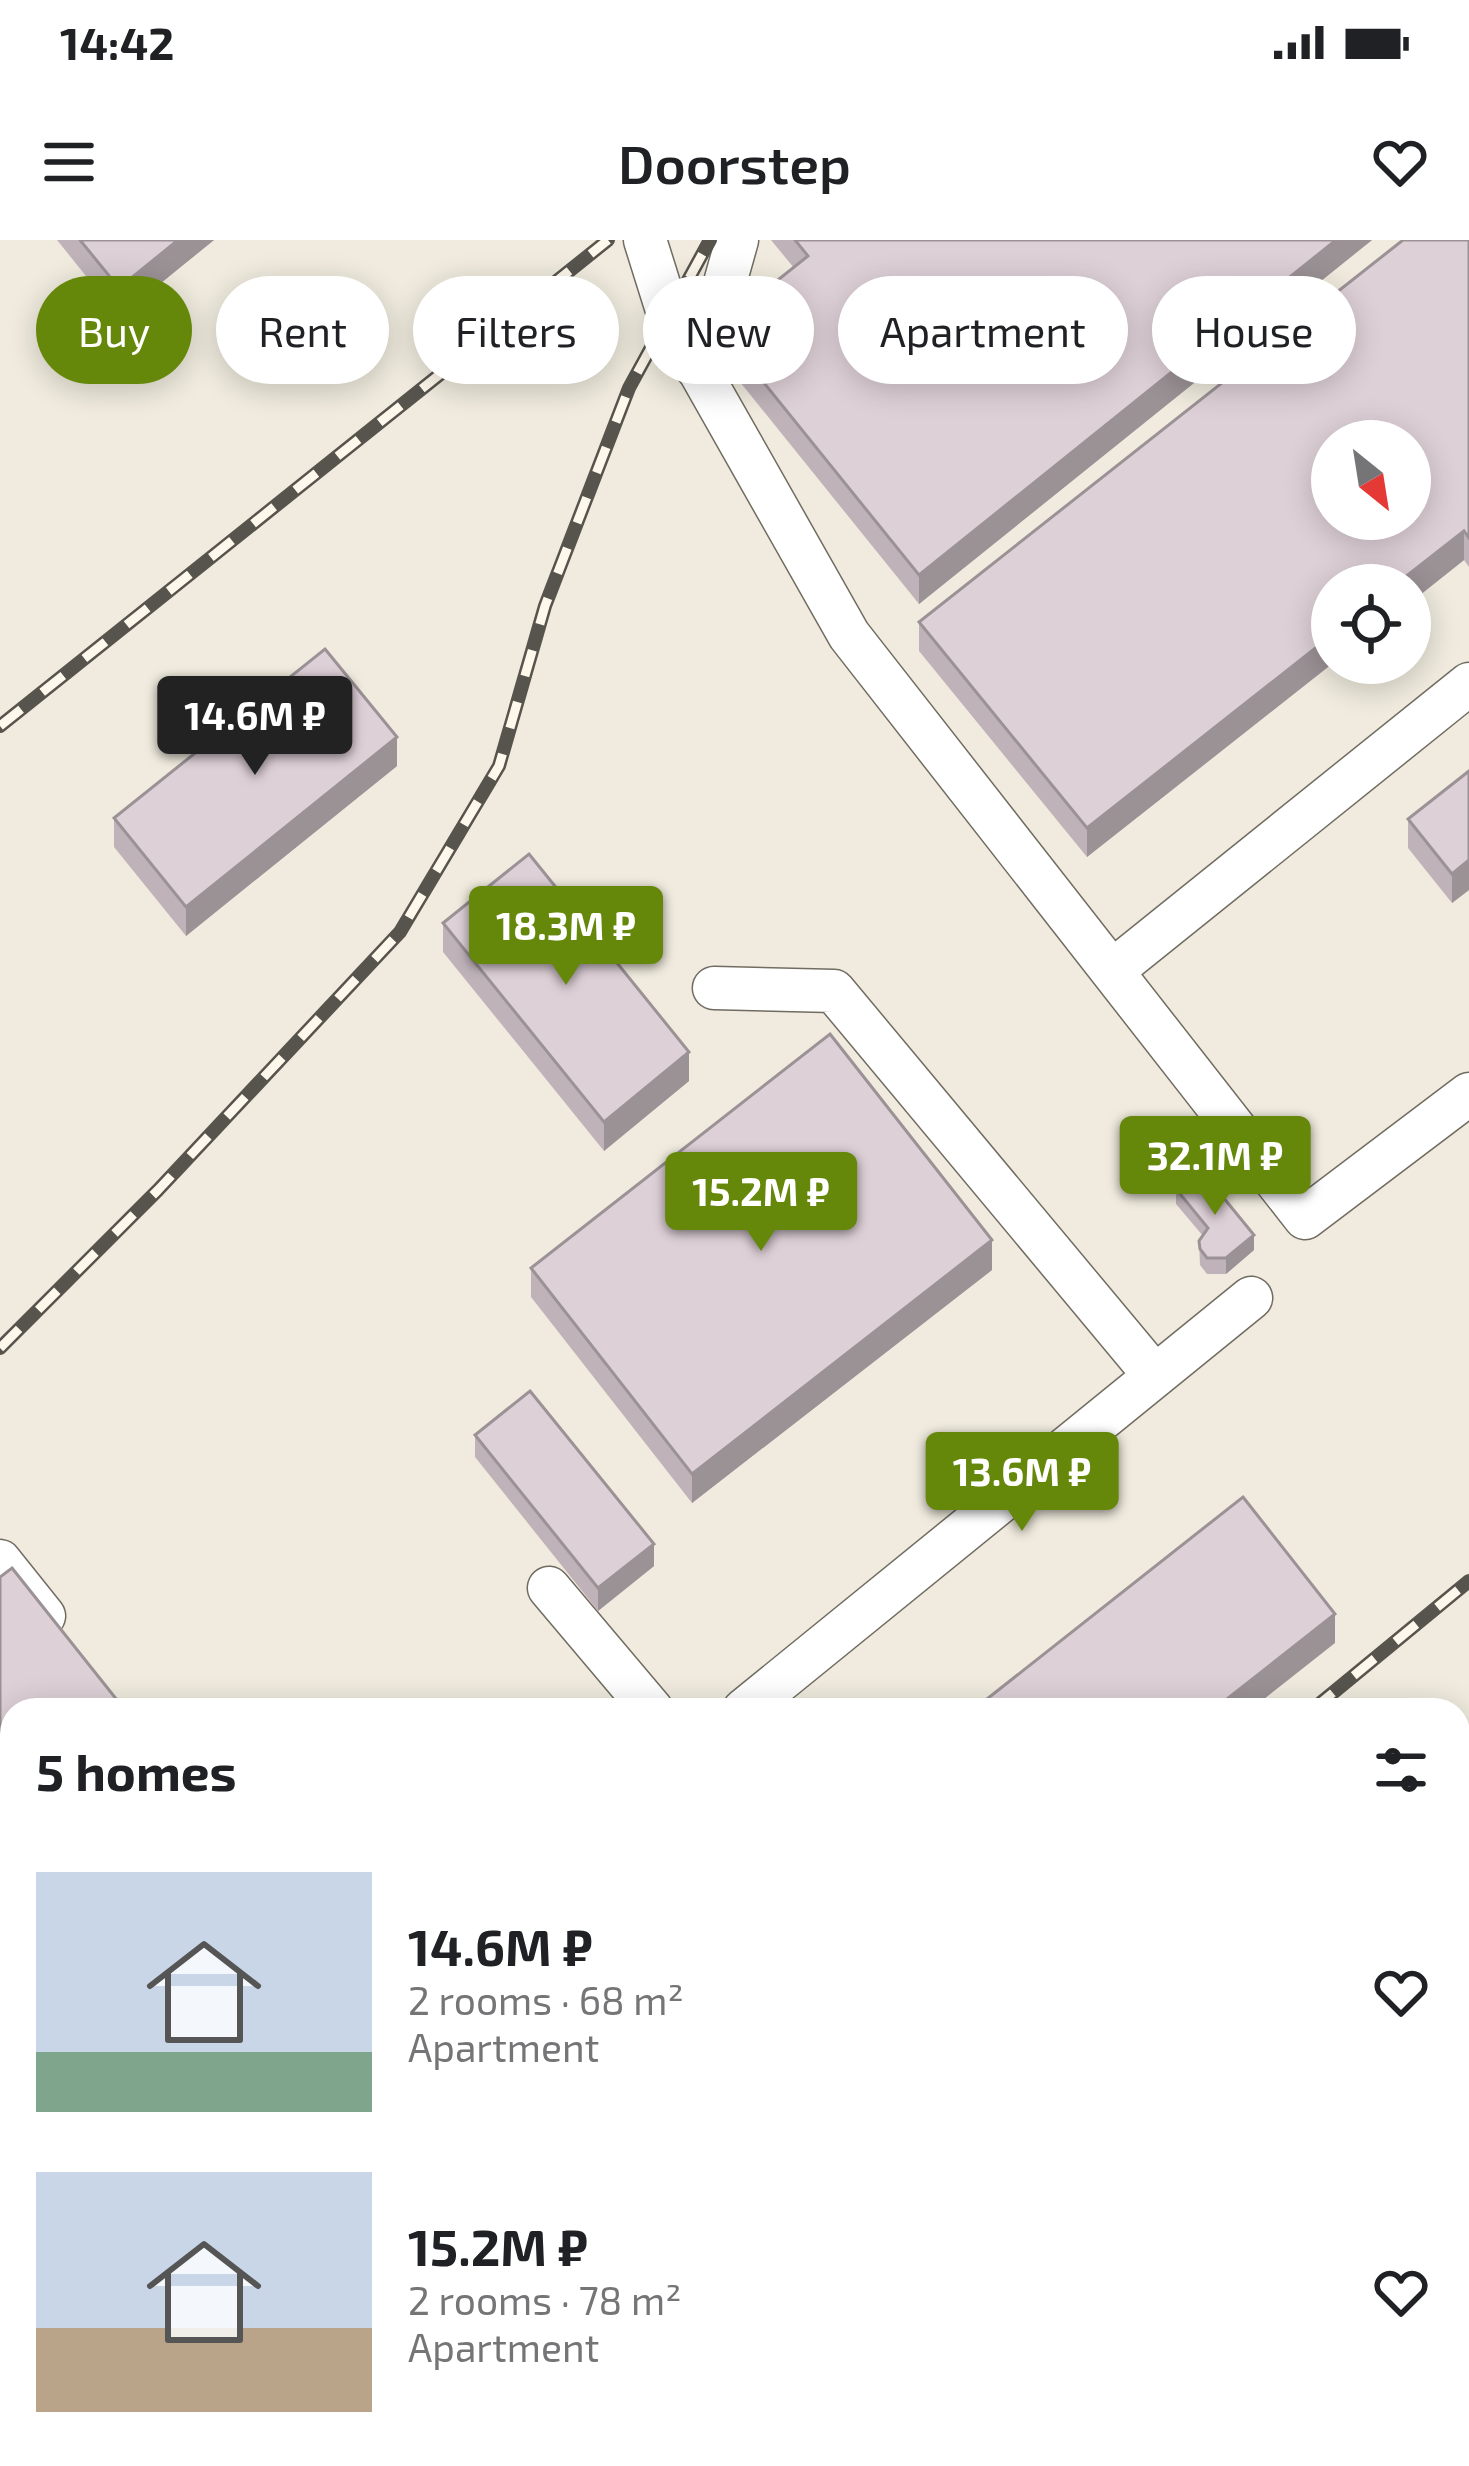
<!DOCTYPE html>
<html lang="en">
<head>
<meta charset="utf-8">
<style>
	:root { --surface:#fff; --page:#f2f2f2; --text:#202124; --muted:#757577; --accent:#66880a }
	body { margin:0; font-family:"Exo 2",sans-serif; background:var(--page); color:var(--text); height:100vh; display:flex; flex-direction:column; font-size:45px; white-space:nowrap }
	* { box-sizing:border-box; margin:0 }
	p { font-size:39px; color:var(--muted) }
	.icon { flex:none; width:66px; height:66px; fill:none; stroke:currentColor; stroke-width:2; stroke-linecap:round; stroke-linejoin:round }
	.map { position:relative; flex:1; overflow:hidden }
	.sheet { position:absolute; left:0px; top:1458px; width:1470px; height:768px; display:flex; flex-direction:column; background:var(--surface); border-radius:36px 36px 0 0; box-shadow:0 6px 30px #0003 }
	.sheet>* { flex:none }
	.guide { position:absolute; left:36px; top:36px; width:1398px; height:108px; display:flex; gap:24px }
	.needle { width:78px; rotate:150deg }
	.tools { position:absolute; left:1311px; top:180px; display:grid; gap:24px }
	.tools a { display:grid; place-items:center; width:120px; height:120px; border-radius:50%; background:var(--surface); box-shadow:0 6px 30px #0003; font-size:60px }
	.price { position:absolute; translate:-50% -102px; padding:0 27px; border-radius:12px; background:var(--accent); color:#fff; font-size:39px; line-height:78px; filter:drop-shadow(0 3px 6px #0008) }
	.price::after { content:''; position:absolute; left:50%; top:72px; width:36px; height:27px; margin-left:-18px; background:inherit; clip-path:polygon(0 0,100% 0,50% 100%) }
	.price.on { background:#222; color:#fff }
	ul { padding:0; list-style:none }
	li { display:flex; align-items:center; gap:36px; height:300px; padding:0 36px }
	li span { display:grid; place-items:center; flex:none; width:336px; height:240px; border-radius:0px; color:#555 }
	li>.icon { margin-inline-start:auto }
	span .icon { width:144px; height:144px; fill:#fffc; stroke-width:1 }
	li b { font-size:51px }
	h2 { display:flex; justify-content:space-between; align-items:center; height:144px; padding:0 36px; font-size:51px }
	.chip { padding:0 42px; border-radius:54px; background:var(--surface); box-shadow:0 6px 30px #0003; font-size:42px; line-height:108px }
	.chip.on { background:var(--accent); color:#fff }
	.status { display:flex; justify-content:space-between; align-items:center; height:84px; padding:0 60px; background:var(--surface); direction:ltr }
	.status svg { height:33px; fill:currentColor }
	header { display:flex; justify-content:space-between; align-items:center; height:156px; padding:0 36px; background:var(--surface); font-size:54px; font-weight:600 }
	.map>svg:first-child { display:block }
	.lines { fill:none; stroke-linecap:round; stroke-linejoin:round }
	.minor-casing { stroke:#716c61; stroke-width:45 }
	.minor { stroke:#fff; stroke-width:42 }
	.rail-casing { stroke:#57544e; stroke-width:14 }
	.rail { stroke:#fef8ec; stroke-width:9; stroke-dasharray:27; stroke-linecap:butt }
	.wall { fill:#bfb3b9 }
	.shaded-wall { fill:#9b9296 }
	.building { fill:#ded0d7; stroke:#9b9296; stroke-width:3; fill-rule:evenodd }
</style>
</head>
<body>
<div class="status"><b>14:42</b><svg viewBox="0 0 49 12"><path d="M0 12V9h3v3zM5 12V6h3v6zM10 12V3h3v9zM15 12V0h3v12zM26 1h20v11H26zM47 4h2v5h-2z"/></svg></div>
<header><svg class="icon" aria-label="menu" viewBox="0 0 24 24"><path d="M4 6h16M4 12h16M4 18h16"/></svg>Doorstep<svg class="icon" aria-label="heart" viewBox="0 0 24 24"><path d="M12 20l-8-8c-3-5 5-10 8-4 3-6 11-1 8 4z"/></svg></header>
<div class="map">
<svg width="1469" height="2226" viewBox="0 0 1469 2226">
	<rect width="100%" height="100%" fill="#f0ebde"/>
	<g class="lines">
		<defs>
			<path id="minor" d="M645,0l32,102 23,30 149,263 456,583 164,-124
				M700,132l37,-132
				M1112,731l357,-287
				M714,748l120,3 321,385
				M0,1321l44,55
				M549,1348l103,122
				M744,1470l507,-412
				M0,1818l12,15
				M1458,2083l11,-9
				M312,2214l10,12
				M720,2214l9,12
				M1275,2226l15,-12"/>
		</defs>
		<use href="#minor" class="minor-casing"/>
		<use href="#minor" class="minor"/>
		<defs>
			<path id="rail" d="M0,486l608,-486
				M0,1108l158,-158 242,-258 99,-166 46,-160 84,-218 81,-148
				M1312,1470l157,-129
				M1458,1662l11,-9
				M889,2226l5,-12"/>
		</defs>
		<use href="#rail" class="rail-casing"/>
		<use href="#rail" class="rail"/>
	</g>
	<path class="wall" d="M57,0h157l-95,77z
		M771,0h601l-453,364 -200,-248v-29l75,-59z
		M1469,0v327l-5,-7 -377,297 -168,-206v-29z
		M397,526l-211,170 -72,-89v-29z
		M1469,531v119l-17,13 -44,-55v-29z
		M443,683l246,158 -85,70 -161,-199z
		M1176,949l78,61 -28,24h-19l-7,-9 -1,-24 4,-5 -27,-32z
		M531,1028l461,2 -300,233 -161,-206z
		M475,1195l179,131 -56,45 -123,-154z
		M0,1337l12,133v271l-12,-15z"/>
	<path class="shaded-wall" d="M178,0h36l-95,77v-29z
		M1336,0h36l-453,364v-29z
		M1464,291v29l-54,43v-18h-15z
		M1332,395l1,28 -246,194v-29z
		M397,497v29l-211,170v-29z
		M1469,620v30l-17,13v-29z
		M689,812v29l-85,70v-29z
		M1254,995v15l-28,24v-16z
		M992,1000v30l-300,233v-29z
		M654,1304v22l-56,45v-23z
		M1335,1374v29l-85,67h-37z"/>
	<path class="building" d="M80,0h98l-59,48z
		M795,0h541l-417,335 -200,-248 89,-71z
		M1403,0h66v298l-5,-7 -69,54h-63v50l-245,193 -168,-206zM1332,201h78v78h-78z
		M325,409l72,88 -211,170 -72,-89z
		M1469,531v89l-17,14 -44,-55z
		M529,614l160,198 -85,70 -161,-199z
		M830,794l162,206 -300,234 -161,-206z
		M1200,929l54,66 -28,23h-19l-7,-9 -1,-8 9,-13 -32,-39z
		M530,1151l124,153 -56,44 -123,-153z
		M1243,1257l92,117 -122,96h-240z
		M12,1328l113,142h-113v242l-12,-15v-360z
		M524,2214h136l11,12h-161z"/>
</svg>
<div class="tools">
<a><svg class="needle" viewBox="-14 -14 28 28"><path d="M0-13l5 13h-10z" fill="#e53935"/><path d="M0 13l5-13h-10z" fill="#757577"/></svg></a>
<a><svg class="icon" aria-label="locate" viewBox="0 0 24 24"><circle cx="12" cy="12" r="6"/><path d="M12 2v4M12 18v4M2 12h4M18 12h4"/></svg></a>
</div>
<b class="price on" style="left:255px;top:538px">14.6M ₽</b>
<b class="price" style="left:566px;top:748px">18.3M ₽</b>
<b class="price" style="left:1215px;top:978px">32.1M ₽</b>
<b class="price" style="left:761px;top:1014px">15.2M ₽</b>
<b class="price" style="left:1022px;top:1294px">13.6M ₽</b>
<div class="guide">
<a class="chip on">Buy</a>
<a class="chip">Rent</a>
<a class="chip">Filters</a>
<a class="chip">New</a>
<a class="chip">Apartment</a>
<a class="chip">House</a>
</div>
<section class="sheet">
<h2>5 homes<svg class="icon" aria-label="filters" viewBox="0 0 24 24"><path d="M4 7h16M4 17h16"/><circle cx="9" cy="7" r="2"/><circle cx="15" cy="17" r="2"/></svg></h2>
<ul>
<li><span style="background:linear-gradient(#c9d6e8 75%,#7fa58c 0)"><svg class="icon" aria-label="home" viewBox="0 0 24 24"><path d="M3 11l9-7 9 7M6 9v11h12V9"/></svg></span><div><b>14.6M ₽</b><p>2 rooms · 68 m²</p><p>Apartment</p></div><svg class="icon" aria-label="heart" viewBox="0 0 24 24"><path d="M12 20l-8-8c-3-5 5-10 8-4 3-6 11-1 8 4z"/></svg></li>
<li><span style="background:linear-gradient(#c9d6e8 65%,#b9a48a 0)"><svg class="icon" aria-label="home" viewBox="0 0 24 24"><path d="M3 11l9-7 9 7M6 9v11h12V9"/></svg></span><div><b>15.2M ₽</b><p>2 rooms · 78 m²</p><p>Apartment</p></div><svg class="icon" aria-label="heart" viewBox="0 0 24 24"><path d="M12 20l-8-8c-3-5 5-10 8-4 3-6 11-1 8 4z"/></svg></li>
</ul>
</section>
</div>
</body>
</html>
